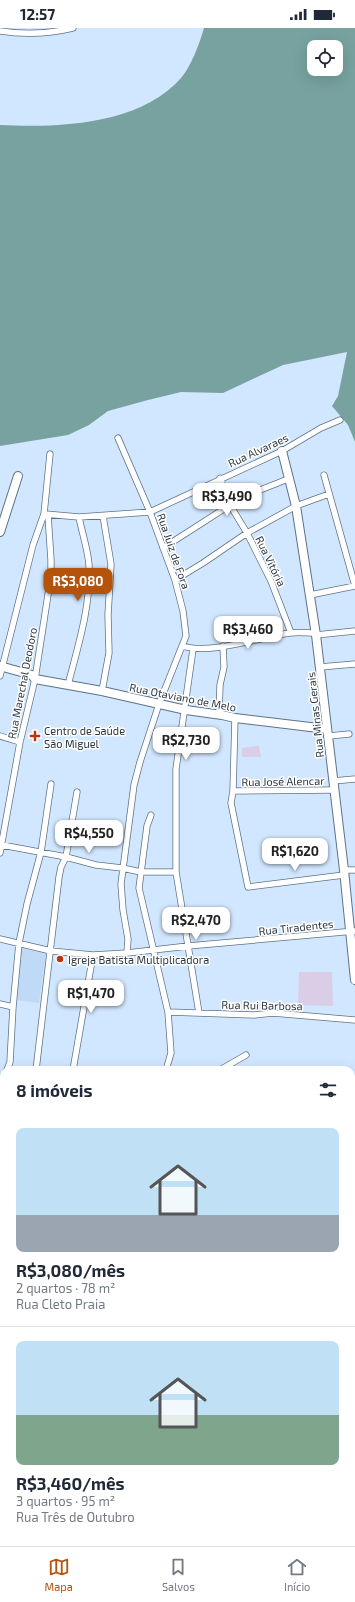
<!DOCTYPE html>
<html lang="pt">
<head>
<meta charset="utf-8">
<style>
	:root { --surface:#fff; --page:#f6f6f7; --text:#1f2937; --muted:#747a83; --line:#e0e1e3; --accent:#b45309 }
	body { margin:0; font-family:"Exo 2",sans-serif; background:var(--page); color:var(--text); height:100vh; display:flex; flex-direction:column; font-size:15px; white-space:nowrap }
	* { box-sizing:border-box; margin:0 }
	p { font-size:13px; color:var(--muted) }
	.icon { flex:none; width:22px; height:22px; fill:none; stroke:currentColor; stroke-width:2; stroke-linecap:round; stroke-linejoin:round }
	.map { position:relative; flex:1; overflow:hidden }
	.drawer { position:absolute; left:0px; top:1038px; width:355px; height:480px; display:flex; flex-direction:column; background:var(--surface); border-radius:12px 12px 0 0; box-shadow:0 4px 16px #0002 }
	.drawer>* { flex:none }
	.fabs { position:absolute; left:307px; top:12px; display:grid; gap:8px }
	.fabs a { display:grid; place-items:center; width:36px; height:36px; border-radius:8px; background:var(--surface); box-shadow:0 4px 16px #0002; font-size:20px }
	.price { position:absolute; translate:-50% -34px; padding:0 9px; border-radius:8px; background:#fff; color:#222; font-size:13px; line-height:26px; filter:drop-shadow(0 1px 2px #0008) }
	.price::after { content:''; position:absolute; left:50%; top:24px; width:12px; height:9px; margin-left:-6px; background:inherit; clip-path:polygon(0 0,100% 0,50% 100%) }
	.price.selected { background:var(--accent); color:#fff }
	ul { padding:0; list-style:none }
	li { display:grid; align-content:center; gap:8px; height:212px; padding:0 16px }
	li+li { border-top:1px solid var(--line) }
	li span { display:grid; place-items:center; height:124px; border-radius:8px; color:#555 }
	li>.icon { margin-inline-start:auto }
	span .icon { width:72px; height:72px; fill:#fffc; stroke-width:1 }
	li b { font-size:17px }
	h2 { display:flex; justify-content:space-between; align-items:center; height:48px; padding:0 16px; font-size:17px }
	.status { display:flex; justify-content:space-between; align-items:center; height:28px; padding:0 20px; background:var(--surface); direction:ltr }
	.status svg { height:11px; fill:currentColor }
	.tabs { display:flex; justify-content:space-around; align-items:center; height:56px; border-top:1px solid var(--line); background:var(--surface); font-size:11px; color:var(--muted) }
	.tabs a { display:grid; justify-items:center; gap:2px }
	.tabs .selected { color:var(--accent) }
	.map>svg:first-child { display:block }
	.built { fill:#bfdaf6 }
	.green { fill:#d9cee6 }
	.water { fill:#77a29f; fill-rule:evenodd }
	.lines { fill:none; stroke-linecap:round; stroke-linejoin:round }
	.stream { stroke:#77a29f; stroke-width:1.5 }
	.street-casing { stroke:#5e7286; stroke-width:7 }
	.secondary-casing { stroke:#5e7286; stroke-width:10 }
	.street { stroke:#fff; stroke-width:5.5 }
	.secondary { stroke:#fff; stroke-width:8 }
	.poi-dot { fill:#be3412; stroke:#fff; stroke-width:1.5 }
	.labels { text-anchor:middle; dominant-baseline:central; stroke-width:3; stroke-linejoin:round; paint-order:stroke }
	.street-label { font-size:11px; fill:#2e3740; stroke:#fff }
	.poi-label { font-size:11px; fill:#2e3740; stroke:#fff; text-anchor:start }
</style>
</head>
<body>
<div class="status"><b>12:57</b><svg viewBox="0 0 49 12"><path d="M0 12V9h3v3zM5 12V6h3v6zM10 12V3h3v9zM15 12V0h3v12zM26 1h20v11H26zM47 4h2v5h-2z"/></svg></div>
<div class="map">
<svg width="355" height="1518" viewBox="0 0 355 1518">
	<rect width="100%" height="100%" fill="#d1e7ff"/>
	<path class="built" d="M21,920l25,6 -7,49 -24,-3z"/>
	<path class="green" d="M259,718l2,11h-19v-9z
		M299,944h33l1,34 -35,-1z
		M0,1151l4,3v94l-4,6z
		M351,1416l4,4v39l-4,1z"/>
	<path class="water" d="M204,0h151v414l-7,-17 -16,-19 6,-10 9,-44 -64,13 -60,28 -42,-1 -33,8 -40,11 -19,14 -21,10 -68,11v-321c58,3 140,0 181,-47 10,-11 19,-36 23,-50zM314,19h22v22h-22z"/>
	<g class="lines">
		<path class="stream" d="M351,1461l4,-1"/>
		<defs>
			<path id="street" d="M0,3c25,4 48,3 73,-3
				M118,410l32,74 25,68 8,31 3,25 -27,68 -19,58 -6,23 -13,99 2,26 5,29 -1,14
				M324,447l31,111
				M220,450l10,27 17,28 24,48 20,52
				M45,486l34,3 71,-5 132,-61 39,-23 19,-8
				M163,520l67,-43 25,-13 33,-13
				M175,552l28,-17 44,-30 49,-27 33,-12
				M310,567l45,-9
				M316,607l39,-4
				M183,618c27,9 78,-9 107,-13 8,-1 17,0 25,0
				M193,621l-17,120v103l23,141
				M320,639l35,-3
				M0,648l33,-131 11,-31 6,-60
				M68,657c10,-39 23,-79 21,-120 -1,-15 -7,-32 -10,-48
				M102,663l7,-38 -1,-38 3,-51 -8,-48
				M219,686l1,-29 4,-18 -1,-21
				M235,690l-2,73 -2,12 17,84 96,-12
				M0,708l20,6
				M329,708l20,-2
				M333,753l22,-2
				M233,763l101,-1
				M151,787l-4,11 -8,62 29,124 3,41 -5,17
				M2,817l64,12 30,8 26,3 19,4h35
				M0,825l20,-111 15,-63 16,-104v-15l-3,-45
				M344,842h11
				M0,911l51,12 42,4 34,-2 61,-7 167,-15
				M0,976l13,3
				M168,984l86,3 19,-2 82,7
				M7,1042l3,-8 3,-55 6,-64 8,-39 14,-52 10,-68
				M36,1042l23,-193 2,-10 5,-10 11,-65
				M73,1042l20,-115
				M220,1042l26,-15
				M0,1058l4,-7
				M351,1264l4,1
				M0,1289h4
				M0,1434h4
				M351,1481l4,-2
				M351,1497l4,8
				M0,1506l4,1
				M67,1514l1,4
				M87,1518l12,-4
				M176,1518l6,-4
				M344,1518l11,-5"/>
			<path id="secondary" d="M282,423l14,55 20,129 28,235 11,110
				M0,504l18,-56
				M0,638l32,9 3,4 67,12 84,19 36,5 13,3 92,11
				M0,1064l4,4
				M351,1198l4,-9
				M351,1370l4,3
				M20,1514l1,4"/>
		</defs>
		<use href="#street" class="street-casing"/>
		<use href="#secondary" class="secondary-casing"/>
		<use href="#street" class="street"/>
		<use href="#secondary" class="secondary"/>
	</g>
	<g class="poi-dot">
		<path d="M33 702h4v4h4v4h-4v4h-4v-4h-4v-4h4z"/>
		<circle cx="60" cy="931" r="4"/>
	</g>
	<g class="labels">
		<g class="street-label">
			<text transform="translate(258 422) rotate(-25)">Rua Alvaraes</text>
			<text transform="translate(174 523) rotate(71)">Rua Juiz de Fora</text>
			<text transform="translate(271 533) rotate(64)">Rua Vitória</text>
			<text transform="translate(22 655) rotate(-79)">Rua Marechal Deodoro</text>
			<text transform="translate(183 669) rotate(11)">Rua Otaviano de Melo</text>
			<text transform="translate(315 687) rotate(-96)">Rua Minas Gerais</text>
			<text transform="translate(283 753) rotate(-1)">Rua José Alencar</text>
			<text transform="translate(296 899) rotate(-6)">Rua Tiradentes</text>
			<text transform="translate(262 977) rotate(1)">Rua Rui Barbosa</text>
		</g>
		<g class="poi-label">
			<text x="44" y="702">Centro de Saúde<tspan x="44" dy="13">São Miguel</tspan></text>
			<text x="68" y="931">Igreja Batista Multiplicadora</text>
		</g>
	</g>
</svg>
<div class="fabs">
<a><svg class="icon" aria-label="locate" viewBox="0 0 24 24"><circle cx="12" cy="12" r="6"/><path d="M12 2v4M12 18v4M2 12h4M18 12h4"/></svg></a>
</div>
<b class="price" style="left:227px;top:489px">R$3,490</b>
<b class="price selected" style="left:78px;top:574px">R$3,080</b>
<b class="price" style="left:248px;top:622px">R$3,460</b>
<b class="price" style="left:186px;top:733px">R$2,730</b>
<b class="price" style="left:89px;top:826px">R$4,550</b>
<b class="price" style="left:295px;top:844px">R$1,620</b>
<b class="price" style="left:196px;top:913px">R$2,470</b>
<b class="price" style="left:91px;top:986px">R$1,470</b>
<section class="drawer">
<h2>8 imóveis<svg class="icon" aria-label="filters" viewBox="0 0 24 24"><path d="M4 7h16M4 17h16"/><circle cx="9" cy="7" r="2"/><circle cx="15" cy="17" r="2"/></svg></h2>
<ul>
<li><span style="background:linear-gradient(#bfe0f5 70%,#9aa5b1 0)"><svg class="icon" aria-label="home" viewBox="0 0 24 24"><path d="M3 11l9-7 9 7M6 9v11h12V9"/></svg></span><div><b>R$3,080/mês</b><p>2 quartos · 78 m²</p><p>Rua Cleto Praia</p></div></li>
<li><span style="background:linear-gradient(#bfe0f5 60%,#7fa58c 0)"><svg class="icon" aria-label="home" viewBox="0 0 24 24"><path d="M3 11l9-7 9 7M6 9v11h12V9"/></svg></span><div><b>R$3,460/mês</b><p>3 quartos · 95 m²</p><p>Rua Três de Outubro</p></div></li>
</ul>
</section>
</div>
<nav class="tabs">
<a class="selected"><svg class="icon" aria-label="map" viewBox="0 0 24 24"><path d="M3 6l6-2 6 2 6-2v14l-6 2-6-2-6 2zM9 4v14M15 6v14"/></svg>Mapa</a>
<a><svg class="icon" aria-label="saved" viewBox="0 0 24 24"><path d="M7 4h10v16l-5-4-5 4z"/></svg>Salvos</a>
<a><svg class="icon" aria-label="home" viewBox="0 0 24 24"><path d="M3 11l9-7 9 7M6 9v11h12V9"/></svg>Início</a>
</nav>
</body>
</html>
